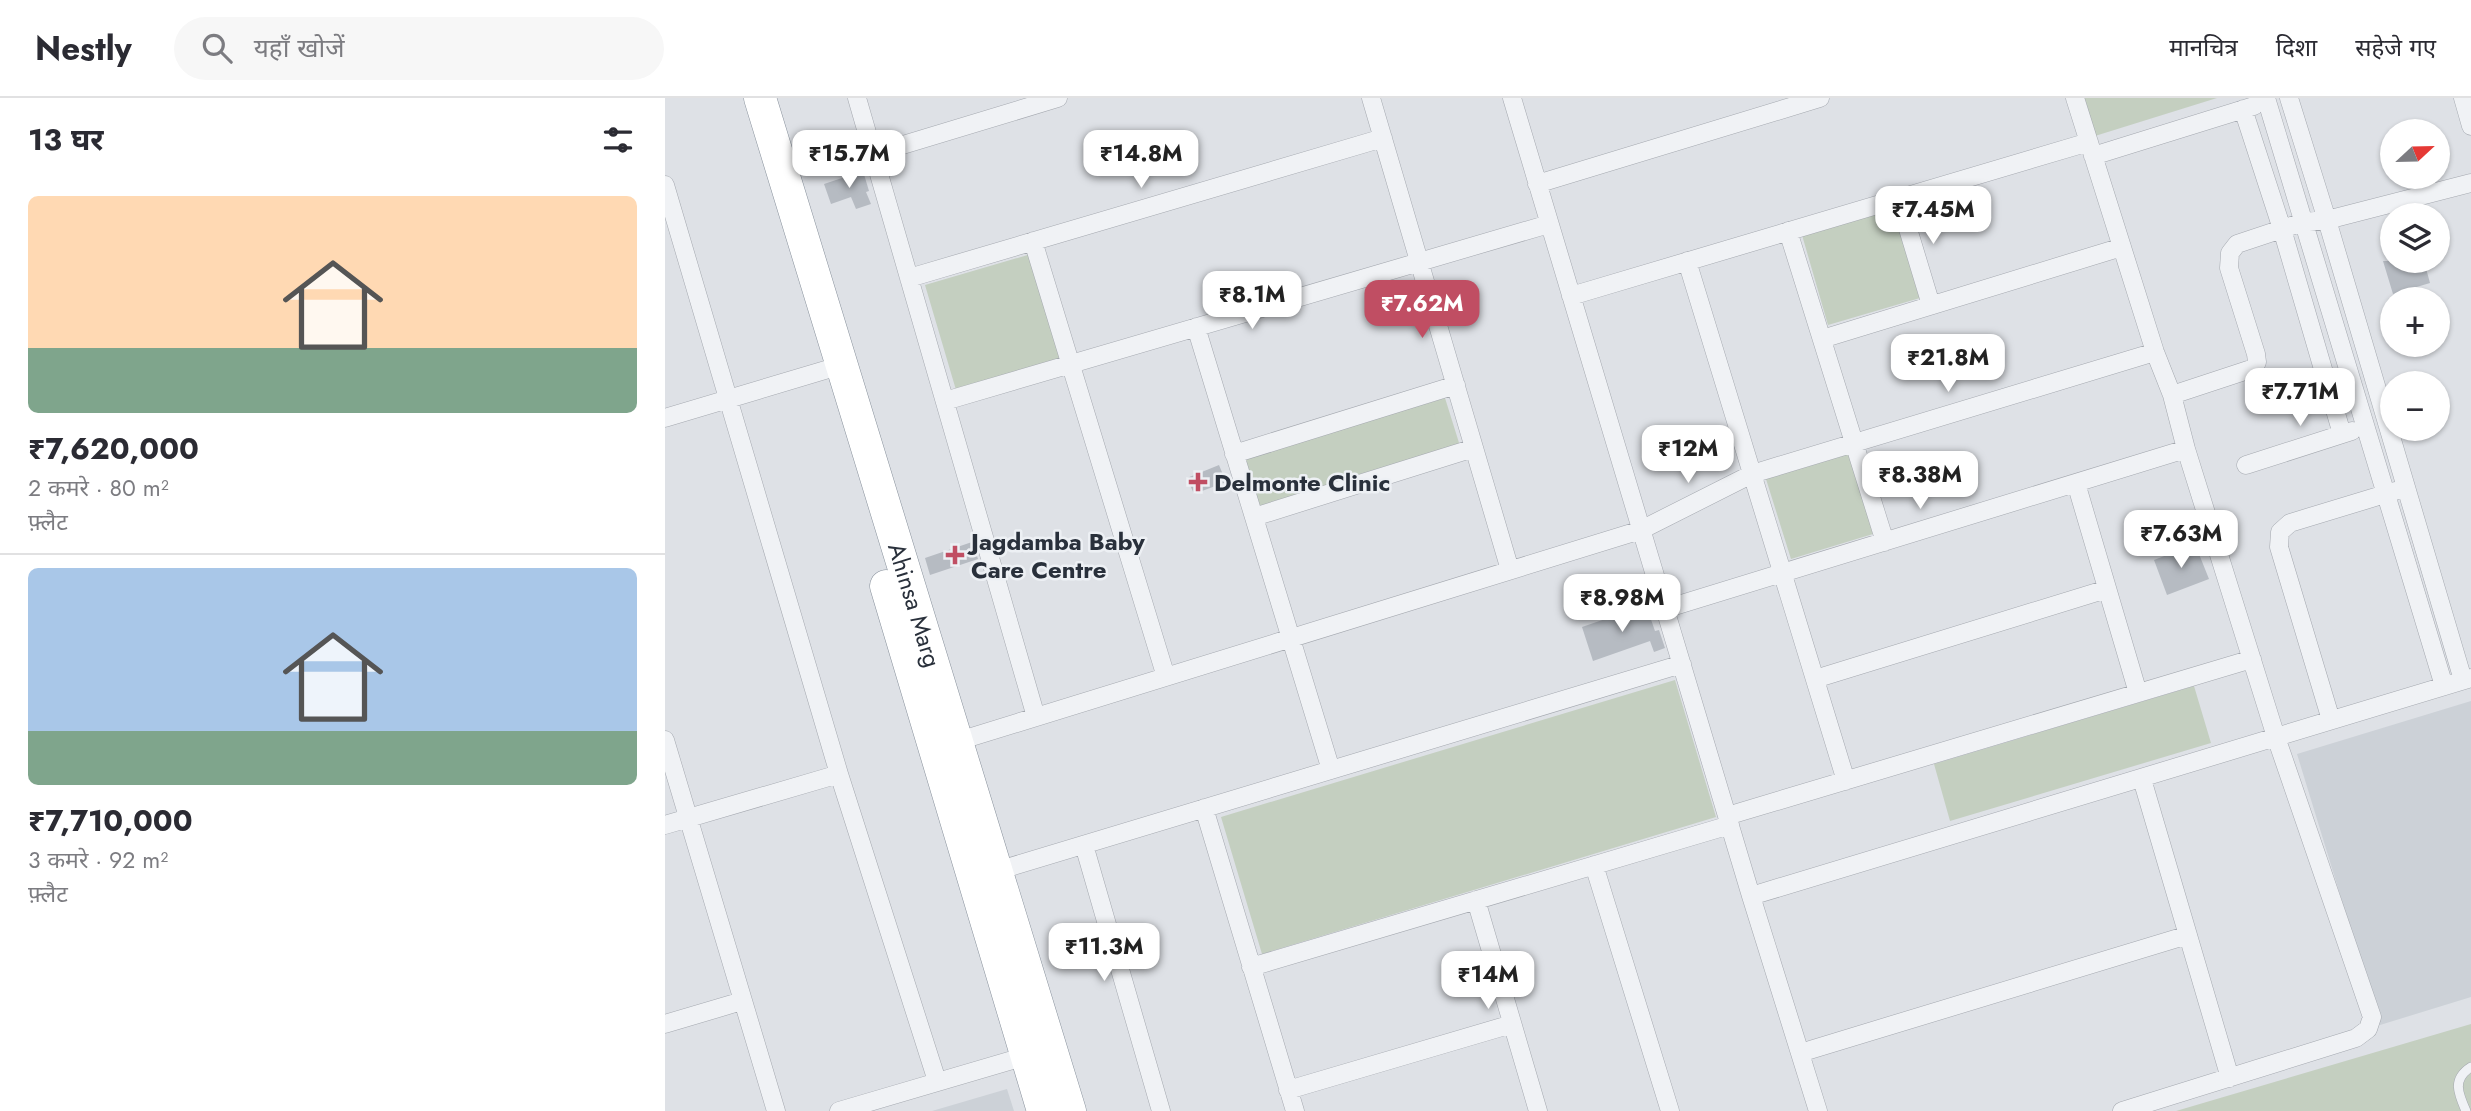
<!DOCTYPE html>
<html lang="hi">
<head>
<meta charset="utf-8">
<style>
	:root { --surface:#fff; --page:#f7f7f7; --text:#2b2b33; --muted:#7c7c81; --line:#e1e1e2; --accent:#c04e63 }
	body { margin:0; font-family:Jost,"Noto Sans Devanagari",sans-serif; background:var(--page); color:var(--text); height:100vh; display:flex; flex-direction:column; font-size:26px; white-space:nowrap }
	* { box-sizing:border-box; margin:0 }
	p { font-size:23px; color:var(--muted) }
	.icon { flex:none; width:38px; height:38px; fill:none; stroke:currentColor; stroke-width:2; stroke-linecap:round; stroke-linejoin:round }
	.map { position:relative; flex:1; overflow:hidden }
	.panel { display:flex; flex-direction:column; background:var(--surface); width:665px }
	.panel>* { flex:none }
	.needle { width:46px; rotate:68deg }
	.controls { position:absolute; left:1715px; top:21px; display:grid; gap:14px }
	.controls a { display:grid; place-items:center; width:70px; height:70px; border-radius:50%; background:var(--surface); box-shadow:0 2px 5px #0004; font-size:35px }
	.price { position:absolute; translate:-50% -60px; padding:0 16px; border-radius:14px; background:#fff; color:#222; font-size:23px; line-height:46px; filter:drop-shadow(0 2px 4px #0008) }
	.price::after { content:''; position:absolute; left:50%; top:42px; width:21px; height:16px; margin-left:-10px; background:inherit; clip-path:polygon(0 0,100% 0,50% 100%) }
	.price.active { background:var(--accent); color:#fff }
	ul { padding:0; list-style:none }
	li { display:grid; align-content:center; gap:14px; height:371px; padding:0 28px }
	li+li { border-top:2px solid var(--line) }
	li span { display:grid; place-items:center; height:217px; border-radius:10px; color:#555 }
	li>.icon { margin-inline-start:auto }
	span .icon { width:126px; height:126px; fill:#fffc; stroke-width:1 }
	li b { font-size:30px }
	h2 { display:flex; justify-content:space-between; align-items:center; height:84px; padding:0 28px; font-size:30px }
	header { display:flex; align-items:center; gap:42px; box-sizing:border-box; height:98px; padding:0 35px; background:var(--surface); border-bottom:2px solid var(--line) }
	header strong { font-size:33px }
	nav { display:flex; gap:38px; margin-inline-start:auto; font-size:24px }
	.search { width:490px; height:63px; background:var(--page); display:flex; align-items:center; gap:18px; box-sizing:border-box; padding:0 24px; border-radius:38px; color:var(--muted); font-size:26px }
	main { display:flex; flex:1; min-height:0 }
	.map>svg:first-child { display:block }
	.built { fill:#ccd1d7 }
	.green { fill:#c4cfc0 }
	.building { fill:#b6bbc2 }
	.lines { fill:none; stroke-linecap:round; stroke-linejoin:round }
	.lane-casing { stroke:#a4a8af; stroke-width:10 }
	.street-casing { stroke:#a4a8af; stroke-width:19 }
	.highway-casing { stroke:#87909b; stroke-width:33 }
	.lane { stroke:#f0f2f5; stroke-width:9 }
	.street { stroke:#f0f2f5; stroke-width:18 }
	.highway { stroke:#fff; stroke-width:32 }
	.poi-dot { fill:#c04e63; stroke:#edf0f4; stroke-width:2.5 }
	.labels { text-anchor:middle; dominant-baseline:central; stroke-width:5; stroke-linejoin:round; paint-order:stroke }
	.poi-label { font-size:24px; font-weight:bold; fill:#29303b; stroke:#edf0f4; text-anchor:start }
	.street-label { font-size:24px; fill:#29303b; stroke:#edf0f4 }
</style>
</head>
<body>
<header>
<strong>Nestly</strong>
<div class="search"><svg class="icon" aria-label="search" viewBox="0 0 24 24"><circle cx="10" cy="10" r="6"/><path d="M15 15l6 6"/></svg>यहाँ खोजें</div>
<nav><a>मानचित्र</a><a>दिशा</a><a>सहेजे गए</a></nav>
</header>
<main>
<section class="panel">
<h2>13 घर<svg class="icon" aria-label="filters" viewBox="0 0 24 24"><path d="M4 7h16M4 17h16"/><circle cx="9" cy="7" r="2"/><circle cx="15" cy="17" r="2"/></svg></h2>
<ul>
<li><span style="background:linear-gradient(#ffd9b3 70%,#7fa58c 0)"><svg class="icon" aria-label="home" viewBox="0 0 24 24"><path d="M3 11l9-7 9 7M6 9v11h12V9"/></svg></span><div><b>₹7,620,000</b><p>2 कमरे · 80 m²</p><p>फ़्लैट</p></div></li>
<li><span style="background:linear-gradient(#a9c7e8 75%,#7fa58c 0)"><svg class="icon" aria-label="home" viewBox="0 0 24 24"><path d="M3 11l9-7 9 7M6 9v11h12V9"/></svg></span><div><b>₹7,710,000</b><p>3 कमरे · 92 m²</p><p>फ़्लैट</p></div></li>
</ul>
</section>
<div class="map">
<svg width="1806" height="1013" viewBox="0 0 1806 1013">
	<rect width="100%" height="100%" fill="#dee1e6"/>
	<path class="built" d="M1806,603v296l-91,28 -83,-271z
		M342,991l7,22h-82z"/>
	<path class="green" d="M1418,0h134l-122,38z
		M1229,110l26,90 -92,27 -26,-90z
		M366,156l31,104 -106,32 -31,-105z
		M780,300l15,48 -203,61 -14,-48z
		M1184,356l24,80 -82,25 -25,-80z
		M1010,582l41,137 -454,137 -41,-137z
		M1529,588l17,57 -261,78 -16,-57z
		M1806,926v87h-295z"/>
	<path class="building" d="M198,73l6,20 -3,1 5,12 -15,5 -5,-12 -20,7 -7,-20z
		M1718,163h41l6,22 -37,11z
		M554,367l7,17 -32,12 -7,-16z
		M307,444l6,17 -48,16 -5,-17z
		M1530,446l14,35 -42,16 -13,-35z
		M981,507l9,26 4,-1 6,18 -11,4 -4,-11 -57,20 -11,-34z"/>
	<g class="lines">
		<defs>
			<path id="lane" d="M1801,1013c-8,-18 -14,-32 5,-44"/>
			<path id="street" d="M192,0l179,619
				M706,0l139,472
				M847,0l239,798 67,215
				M1410,0l80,254 17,43 14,54 90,288 96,280 -4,12 -12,9 -234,73
				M1601,0l178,588
				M1624,0l38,122 136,460
				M1798,0l8,28
				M1578,11l39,120 60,205
				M208,56l185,-56
				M1428,58l161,-50
				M872,86l283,-86
				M0,87l174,589 98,307
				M1234,101l32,106
				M1123,133l97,311
				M368,143l133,436
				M1022,163l159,520
				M244,180l474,-140
				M906,198l518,-154
				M531,229l135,443
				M1157,241l300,-92
				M1507,297l82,-27 3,-6 -1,-8 -27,-86 1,-15 7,-9 66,-22 24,-2 144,-37
				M280,303l604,-177
				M0,320l177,-53
				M569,356l222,-69
				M1581,367l106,-34
				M1411,385l62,210
				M589,419l220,-69
				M1000,511l521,-160
				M1150,581l292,-90
				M1666,622l-52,-173 1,-15 10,-9 105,-32
				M0,642l111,371
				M287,645l689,-213 111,-56 403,-122
				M1477,681l88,299
				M539,710l91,303
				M1062,718l525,-157
				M0,727l174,-51
				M419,747l77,266
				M929,767l76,246
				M325,775l692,-209
				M1086,798l720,-218
				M811,802l62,211
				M586,869l479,-142
				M0,926l77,-23
				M1135,955l388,-118
				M623,992l224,-66
				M174,1013l194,-57"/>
			<g id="highway">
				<path id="s1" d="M95,0l310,1013"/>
				<path d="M221,488l157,525"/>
			</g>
		</defs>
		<use href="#lane" class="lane-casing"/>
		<use href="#street" class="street-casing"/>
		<use href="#highway" class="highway-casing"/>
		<use href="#lane" class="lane"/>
		<use href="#street" class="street"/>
		<use href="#highway" class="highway"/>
	</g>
	<g class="poi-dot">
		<path d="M529.5 373.5h7v7h7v7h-7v7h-7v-7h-7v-7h7z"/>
		<path d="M286.5 446.5h7v7h7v7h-7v7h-7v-7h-7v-7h7z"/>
	</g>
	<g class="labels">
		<g class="poi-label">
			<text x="549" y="384">Delmonte Clinic</text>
			<text x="306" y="443">Jagdamba Baby<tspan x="306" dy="28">Care Centre</tspan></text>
		</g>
		<g class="street-label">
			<text stroke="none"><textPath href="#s1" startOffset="530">Ahinsa Marg</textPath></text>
		</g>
	</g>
</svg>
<div class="controls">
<a><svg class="needle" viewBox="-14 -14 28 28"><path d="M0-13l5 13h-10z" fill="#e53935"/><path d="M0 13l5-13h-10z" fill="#7c7c81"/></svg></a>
<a><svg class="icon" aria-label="layers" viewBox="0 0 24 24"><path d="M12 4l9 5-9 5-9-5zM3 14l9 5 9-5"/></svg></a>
<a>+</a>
<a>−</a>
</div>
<b class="price" style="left:184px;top:92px">₹15.7M</b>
<b class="price" style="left:476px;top:92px">₹14.8M</b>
<b class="price" style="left:1268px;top:148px">₹7.45M</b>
<b class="price" style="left:587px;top:233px">₹8.1M</b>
<b class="price active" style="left:757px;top:242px">₹7.62M</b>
<b class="price" style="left:1283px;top:296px">₹21.8M</b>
<b class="price" style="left:1635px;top:330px">₹7.71M</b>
<b class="price" style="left:1023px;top:387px">₹12M</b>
<b class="price" style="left:1255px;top:413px">₹8.38M</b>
<b class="price" style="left:1516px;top:472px">₹7.63M</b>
<b class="price" style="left:957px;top:536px">₹8.98M</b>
<b class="price" style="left:439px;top:885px">₹11.3M</b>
<b class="price" style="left:823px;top:913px">₹14M</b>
</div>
</main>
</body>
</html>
